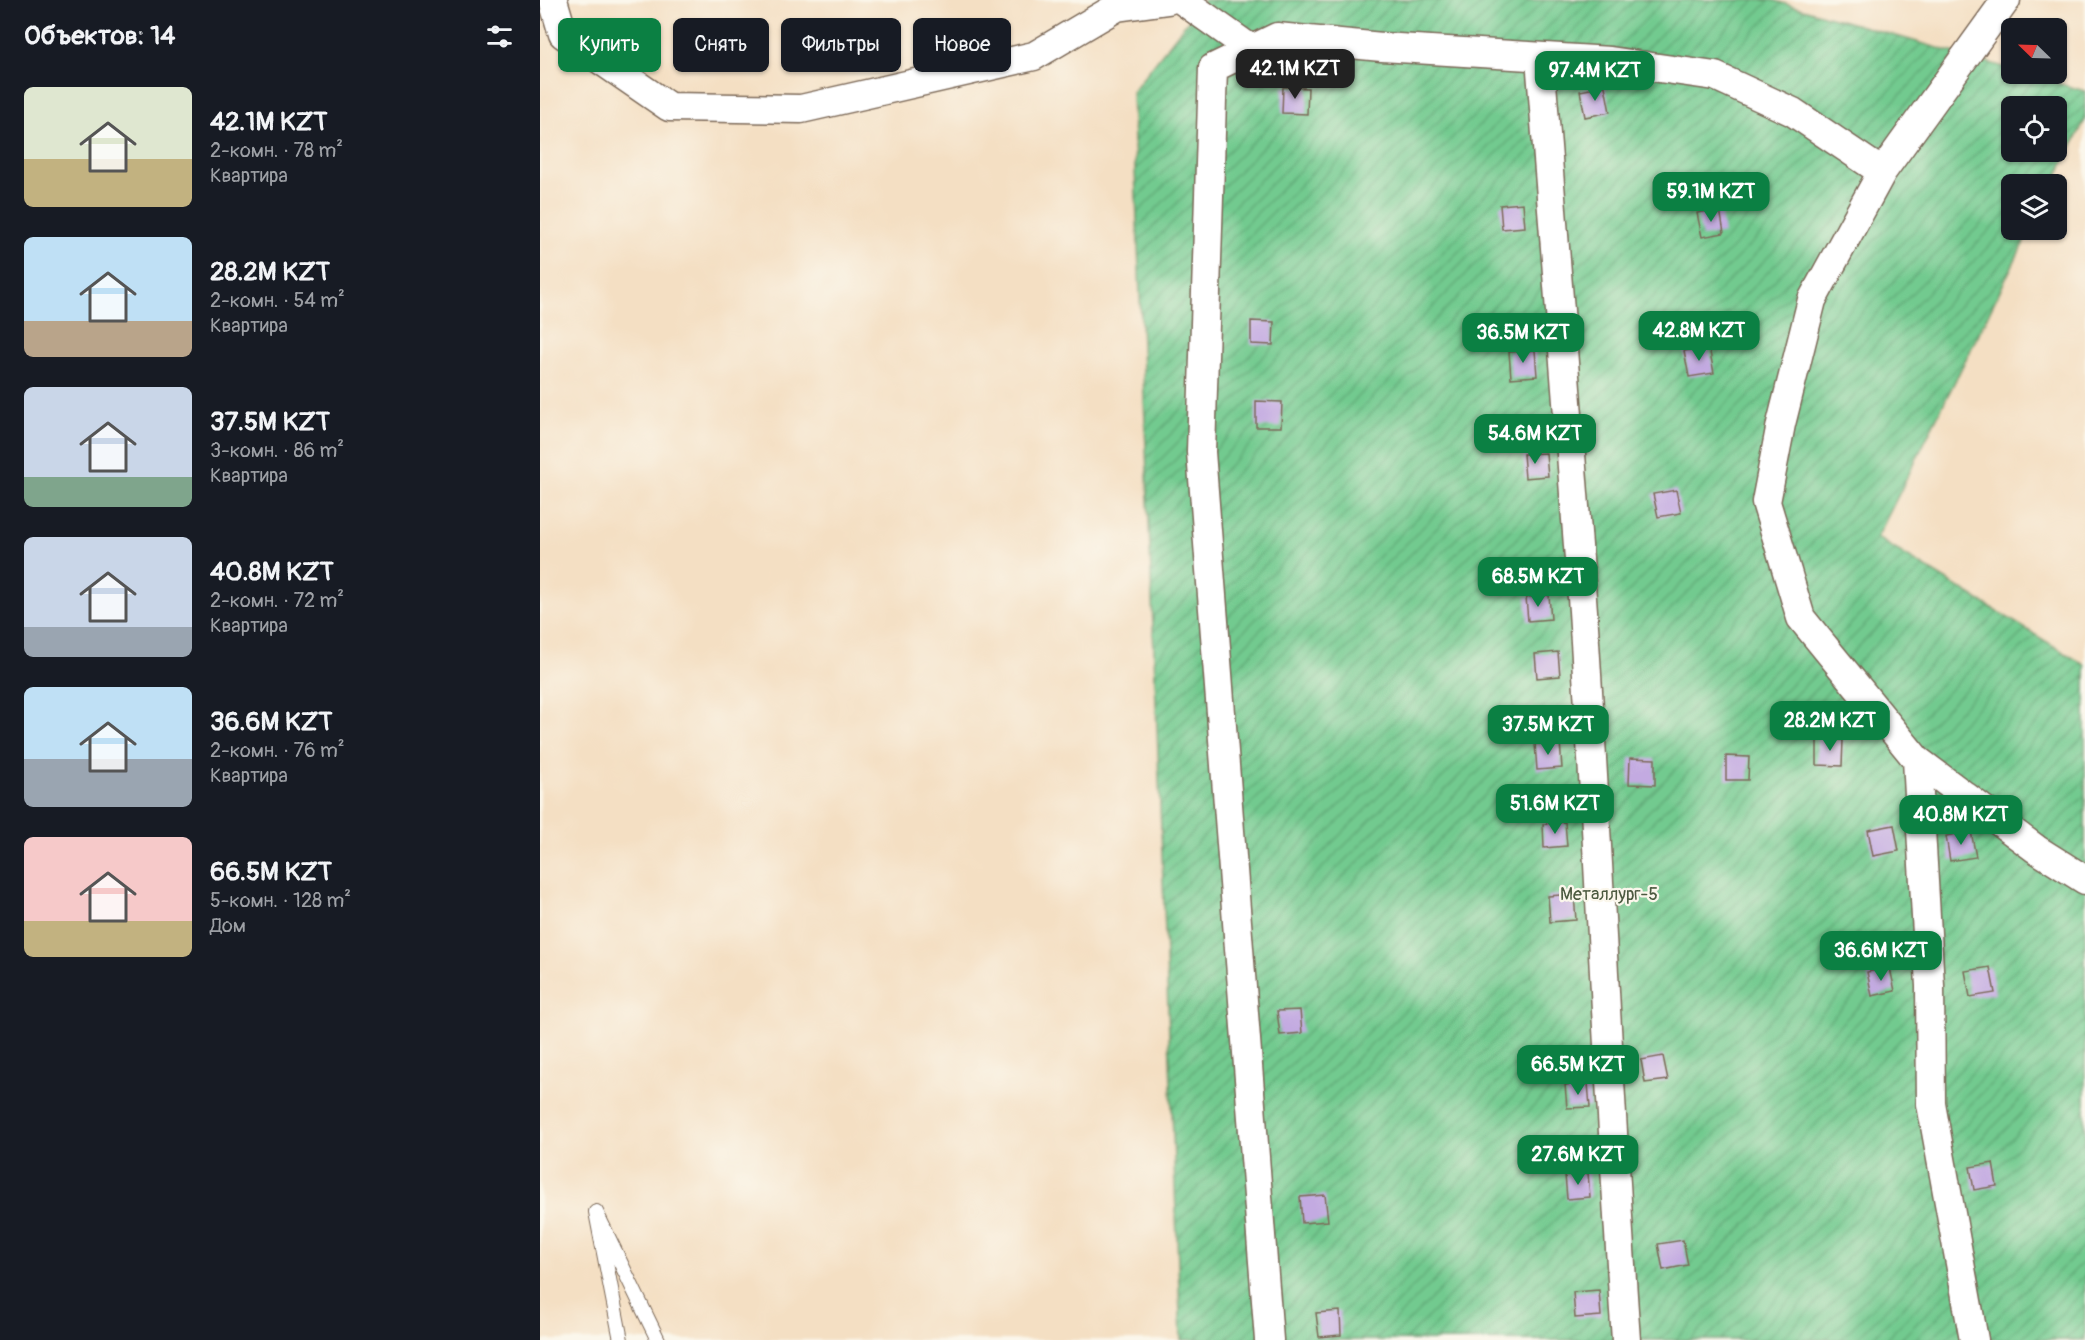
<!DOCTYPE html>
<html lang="ru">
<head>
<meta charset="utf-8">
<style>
	:root { --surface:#171b24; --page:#242831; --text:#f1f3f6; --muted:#9ea1a6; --accent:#0b8043 }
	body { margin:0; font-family:Pangolin,sans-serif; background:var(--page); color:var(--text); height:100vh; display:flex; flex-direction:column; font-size:22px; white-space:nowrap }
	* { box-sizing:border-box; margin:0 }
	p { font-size:20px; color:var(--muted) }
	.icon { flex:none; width:33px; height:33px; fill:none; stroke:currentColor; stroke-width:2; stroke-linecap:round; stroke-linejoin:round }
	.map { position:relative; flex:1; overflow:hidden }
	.panel { display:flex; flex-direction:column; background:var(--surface); width:540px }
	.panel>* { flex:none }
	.hud { position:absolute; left:18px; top:18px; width:570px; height:54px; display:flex; gap:12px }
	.needle { width:39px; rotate:293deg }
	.tools { position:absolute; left:1461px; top:18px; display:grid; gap:12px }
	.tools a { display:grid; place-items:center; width:66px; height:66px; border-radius:9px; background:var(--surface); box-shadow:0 2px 4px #0004; font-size:30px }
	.price { position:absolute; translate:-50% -51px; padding:0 14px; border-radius:12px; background:var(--accent); color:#fff; font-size:20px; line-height:39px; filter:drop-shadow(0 2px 3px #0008) }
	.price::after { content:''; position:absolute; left:50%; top:36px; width:18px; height:14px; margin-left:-9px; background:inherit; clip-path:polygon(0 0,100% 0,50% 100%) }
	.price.on { background:#222; color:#fff }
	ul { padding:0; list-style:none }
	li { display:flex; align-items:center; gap:18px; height:150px; padding:0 24px }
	li span { display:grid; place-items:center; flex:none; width:168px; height:120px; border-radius:9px; color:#555 }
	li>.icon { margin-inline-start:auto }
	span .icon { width:72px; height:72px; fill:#fffc; stroke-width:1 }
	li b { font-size:26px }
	h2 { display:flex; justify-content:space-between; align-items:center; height:72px; padding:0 24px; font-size:26px }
	.tag { padding:0 21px; border-radius:9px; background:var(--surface); box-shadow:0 2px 4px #0004; font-size:21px; line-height:54px }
	.tag.on { background:var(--accent); color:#fff }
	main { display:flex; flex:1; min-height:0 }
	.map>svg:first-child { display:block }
	.garden { fill:url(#garden-furrows); stroke:#567a56; stroke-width:1.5; fill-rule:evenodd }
	.building { fill:#c3aae1 }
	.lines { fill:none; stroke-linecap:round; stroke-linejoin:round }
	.service-casing { stroke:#7c6958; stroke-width:16 }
	.minor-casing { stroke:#7c6958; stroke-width:31 }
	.service { stroke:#fff; stroke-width:14 }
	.minor { stroke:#fff; stroke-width:28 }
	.labels { text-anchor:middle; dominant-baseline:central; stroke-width:4.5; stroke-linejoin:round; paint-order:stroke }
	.park-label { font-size:18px; fill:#4c5a40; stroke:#fbf7ec }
</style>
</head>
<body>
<main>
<section class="panel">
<h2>Объектов: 14<svg class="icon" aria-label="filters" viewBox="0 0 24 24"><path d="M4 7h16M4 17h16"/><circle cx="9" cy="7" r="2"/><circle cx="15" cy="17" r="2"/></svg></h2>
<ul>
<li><span style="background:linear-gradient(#dfe7d0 60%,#c2b280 0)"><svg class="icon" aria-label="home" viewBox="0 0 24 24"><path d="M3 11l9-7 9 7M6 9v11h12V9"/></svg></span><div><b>42.1M KZT</b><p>2-комн. · 78 m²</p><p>Квартира</p></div></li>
<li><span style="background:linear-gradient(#bfe0f5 70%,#b9a48a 0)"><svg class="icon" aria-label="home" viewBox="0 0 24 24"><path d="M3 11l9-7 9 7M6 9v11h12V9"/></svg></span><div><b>28.2M KZT</b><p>2-комн. · 54 m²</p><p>Квартира</p></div></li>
<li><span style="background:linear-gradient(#c9d6e8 75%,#7fa58c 0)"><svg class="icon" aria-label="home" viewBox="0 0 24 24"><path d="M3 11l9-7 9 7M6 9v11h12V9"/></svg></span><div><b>37.5M KZT</b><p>3-комн. · 86 m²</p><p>Квартира</p></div></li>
<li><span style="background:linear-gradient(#c9d6e8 75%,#9aa5b1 0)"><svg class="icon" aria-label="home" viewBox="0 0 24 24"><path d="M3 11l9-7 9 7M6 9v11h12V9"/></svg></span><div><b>40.8M KZT</b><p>2-комн. · 72 m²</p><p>Квартира</p></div></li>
<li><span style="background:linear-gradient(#bfe0f5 60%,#9aa5b1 0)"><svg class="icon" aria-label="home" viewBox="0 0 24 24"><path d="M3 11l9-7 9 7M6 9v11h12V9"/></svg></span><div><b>36.6M KZT</b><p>2-комн. · 76 m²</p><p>Квартира</p></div></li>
<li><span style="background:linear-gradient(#f6c9c9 70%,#c2b280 0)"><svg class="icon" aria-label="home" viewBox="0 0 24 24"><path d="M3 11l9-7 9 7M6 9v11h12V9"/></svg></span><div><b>66.5M KZT</b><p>5-комн. · 128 m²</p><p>Дом</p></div></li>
</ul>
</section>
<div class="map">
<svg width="1545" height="1340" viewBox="0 0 1545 1340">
	<defs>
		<pattern id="garden-furrows" width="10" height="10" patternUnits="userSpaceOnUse" patternTransform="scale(1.5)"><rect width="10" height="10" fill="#72ca8f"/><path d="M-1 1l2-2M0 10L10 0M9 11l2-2" fill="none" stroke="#5fa474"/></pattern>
	</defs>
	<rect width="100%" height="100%" fill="#fbf7ec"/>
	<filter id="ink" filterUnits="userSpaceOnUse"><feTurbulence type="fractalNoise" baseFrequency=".0167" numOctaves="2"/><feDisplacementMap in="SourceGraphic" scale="12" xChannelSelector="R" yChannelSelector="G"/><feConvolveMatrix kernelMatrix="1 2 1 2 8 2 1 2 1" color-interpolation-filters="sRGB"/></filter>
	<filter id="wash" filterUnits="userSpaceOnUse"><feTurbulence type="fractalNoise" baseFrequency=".008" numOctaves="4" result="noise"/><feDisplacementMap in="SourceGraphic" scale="24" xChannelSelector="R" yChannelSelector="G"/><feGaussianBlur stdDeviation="1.35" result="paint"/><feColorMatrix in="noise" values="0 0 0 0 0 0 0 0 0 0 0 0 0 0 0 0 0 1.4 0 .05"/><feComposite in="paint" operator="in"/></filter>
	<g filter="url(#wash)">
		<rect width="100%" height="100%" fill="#f4dfc3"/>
		<path class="garden" d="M664,0h568l239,69 1,5h14l59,17v29l-32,64h-41v46h18l-153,308 208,127v675h-904l-49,-1248zM1472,106h44v46h-44z"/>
		<g id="blocks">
			<path class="building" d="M1065,86l5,26 -25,5 -5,-26z
				M743,87l25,1 -1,26 -25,-1z
				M983,203l2,24 -23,2 -2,-24z
				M1180,209l4,24 -22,4 -5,-24z
				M711,321l23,1 -1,23 -22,-1z
				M1169,347l5,26 -25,4 -5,-26z
				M995,350l2,26 -26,2 -2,-26z
				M716,401l26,1 -1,25h-25z
				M1006,453l2,23 -23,2 -2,-24z
				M1136,490l5,23 -23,4 -5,-23z
				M1009,595l2,24 -23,2 -2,-24z
				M1018,652l2,24 -23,2 -2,-24z
				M1277,739l26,1 -1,26 -25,-1z
				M1020,742l2,26 -25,2 -2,-26z
				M1186,756l23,1 -1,23h-22z
				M1090,758l25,1v26l-26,-1z
				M1025,822l2,24 -23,2 -1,-24z
				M1354,825l5,26 -26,5 -5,-26z
				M1431,831l5,26 -26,4 -4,-25z
				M1034,894l2,26 -26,2 -2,-26z
				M1450,967l5,26 -25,4 -5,-26z
				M1350,968l5,23 -23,5 -5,-24z
				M760,1010l2,23 -22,2 -3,-24z
				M1123,1056l5,24 -23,3 -4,-23z
				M1048,1083l2,24 -23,1 -2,-23z
				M1453,1163l4,23 -23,4 -4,-23z
				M1048,1173l2,24 -23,2 -2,-24z
				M785,1195l3,26 -26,2 -2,-26z
				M1143,1240l5,25 -25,5 -5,-26z
				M1059,1290l2,26 -26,2 -2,-26z
				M800,1311l1,24 -22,2 -3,-24z"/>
		</g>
	</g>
	<g filter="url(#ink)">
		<use href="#blocks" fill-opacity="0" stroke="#7c6958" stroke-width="1.5"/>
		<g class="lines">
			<defs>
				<path id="service" d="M81,1340l-25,-128 62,128"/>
				<path id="minor" d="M13,0l10,34 106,73 132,2 233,-53 83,-49 51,-7
					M642,0l69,49
					M1466,0l-124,172 -70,128 -31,124 -15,78 35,116 116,142 119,89 49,31
					M1000,58c14,184 30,369 43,553 16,243 26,486 43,729
					M1377,760l13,226 1,118 43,236
					M729,1340l-68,-888 12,-384 64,-31 105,10 228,14 105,15 78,36 89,60"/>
			</defs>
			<use href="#service" class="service-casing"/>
			<use href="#minor" class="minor-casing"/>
			<use href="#service" class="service"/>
			<use href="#minor" class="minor"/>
		</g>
	</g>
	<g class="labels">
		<g class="park-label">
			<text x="1069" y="894">Металлург-5</text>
		</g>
	</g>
</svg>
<div class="tools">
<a><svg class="needle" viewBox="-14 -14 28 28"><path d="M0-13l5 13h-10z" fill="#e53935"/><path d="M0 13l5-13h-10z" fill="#9ea1a6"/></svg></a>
<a><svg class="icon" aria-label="locate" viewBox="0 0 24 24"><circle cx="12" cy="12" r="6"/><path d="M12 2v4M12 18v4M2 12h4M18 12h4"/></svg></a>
<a><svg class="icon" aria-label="layers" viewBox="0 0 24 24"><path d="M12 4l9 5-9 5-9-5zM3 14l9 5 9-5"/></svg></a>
</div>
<b class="price on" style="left:755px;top:100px">42.1M KZT</b>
<b class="price" style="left:1055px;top:102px">97.4M KZT</b>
<b class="price" style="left:1171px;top:223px">59.1M KZT</b>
<b class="price" style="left:1159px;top:362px">42.8M KZT</b>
<b class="price" style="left:983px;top:364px">36.5M KZT</b>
<b class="price" style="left:995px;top:465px">54.6M KZT</b>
<b class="price" style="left:998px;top:608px">68.5M KZT</b>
<b class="price" style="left:1290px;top:752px">28.2M KZT</b>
<b class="price" style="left:1008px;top:756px">37.5M KZT</b>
<b class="price" style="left:1015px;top:835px">51.6M KZT</b>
<b class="price" style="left:1421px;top:846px">40.8M KZT</b>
<b class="price" style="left:1341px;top:982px">36.6M KZT</b>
<b class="price" style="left:1038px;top:1096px">66.5M KZT</b>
<b class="price" style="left:1038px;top:1186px">27.6M KZT</b>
<div class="hud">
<a class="tag on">Купить</a>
<a class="tag">Снять</a>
<a class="tag">Фильтры</a>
<a class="tag">Новое</a>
</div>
</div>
</main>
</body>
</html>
